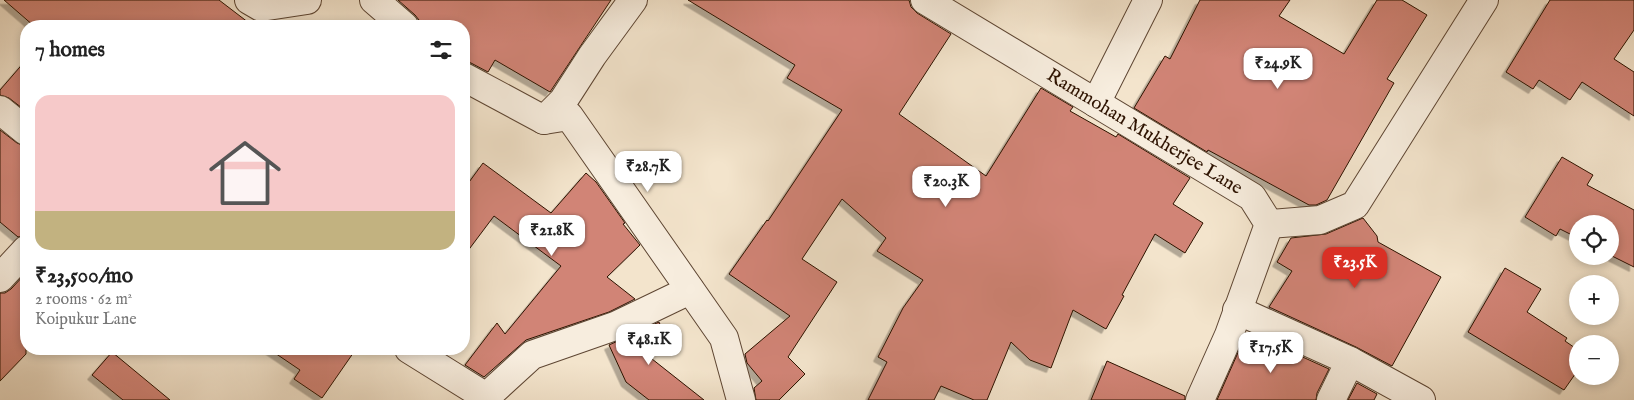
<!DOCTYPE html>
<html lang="en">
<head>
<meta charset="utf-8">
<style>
	:root { --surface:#fff; --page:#f6f6f6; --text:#222; --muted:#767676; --line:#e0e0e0; --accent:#d93025 }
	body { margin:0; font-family:"IM FELL English",serif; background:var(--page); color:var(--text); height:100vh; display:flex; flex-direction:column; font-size:19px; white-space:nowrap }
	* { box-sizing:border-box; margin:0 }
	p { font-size:16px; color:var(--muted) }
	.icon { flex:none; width:28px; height:28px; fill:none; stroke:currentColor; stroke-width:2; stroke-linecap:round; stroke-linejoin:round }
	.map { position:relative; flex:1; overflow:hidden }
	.details { position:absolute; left:20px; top:20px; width:450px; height:335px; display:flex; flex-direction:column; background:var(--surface); border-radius:20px; box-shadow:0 2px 8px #0003 }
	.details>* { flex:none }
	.fabs { position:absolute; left:1569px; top:215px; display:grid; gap:10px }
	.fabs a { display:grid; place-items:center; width:50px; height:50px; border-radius:50%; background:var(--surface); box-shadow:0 2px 8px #0003; font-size:25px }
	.price { position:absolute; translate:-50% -42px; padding:0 11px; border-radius:10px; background:#fff; color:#222; font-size:16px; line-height:32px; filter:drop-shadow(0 1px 2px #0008) }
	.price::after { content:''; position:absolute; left:50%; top:30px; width:15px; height:11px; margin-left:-8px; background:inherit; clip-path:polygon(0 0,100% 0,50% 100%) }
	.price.selected { background:var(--accent); color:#fff }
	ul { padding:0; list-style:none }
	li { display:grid; align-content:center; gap:10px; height:265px; padding:0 15px }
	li+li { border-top:1px solid var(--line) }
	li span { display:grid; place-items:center; height:155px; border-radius:15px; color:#555 }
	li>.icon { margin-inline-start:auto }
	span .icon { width:90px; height:90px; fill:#fffc; stroke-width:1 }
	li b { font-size:21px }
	h2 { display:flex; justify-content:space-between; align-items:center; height:60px; padding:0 15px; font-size:21px }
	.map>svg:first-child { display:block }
	.building { fill:#d18476; stroke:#2d1200; filter:url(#shadow) }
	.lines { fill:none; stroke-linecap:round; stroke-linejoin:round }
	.street-casing { stroke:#5e4633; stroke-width:30 }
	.street { stroke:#f7edde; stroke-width:28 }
	.labels { text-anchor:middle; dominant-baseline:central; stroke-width:5; stroke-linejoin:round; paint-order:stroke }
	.street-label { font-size:19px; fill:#2d1200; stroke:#f7edde }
</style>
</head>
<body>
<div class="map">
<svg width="1634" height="400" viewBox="0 0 1634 400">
	<defs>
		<filter id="shadow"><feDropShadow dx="-4.5" dy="4.5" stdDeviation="0" flood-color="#0004"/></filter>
	</defs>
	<rect width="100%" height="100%" fill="#f3e4cc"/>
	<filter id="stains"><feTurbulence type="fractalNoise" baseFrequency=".004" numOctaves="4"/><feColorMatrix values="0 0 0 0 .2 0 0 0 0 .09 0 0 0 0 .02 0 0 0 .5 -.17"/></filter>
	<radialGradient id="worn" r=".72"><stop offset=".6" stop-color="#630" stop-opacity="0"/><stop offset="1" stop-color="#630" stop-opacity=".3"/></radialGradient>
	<path class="building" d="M4,0h215l34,26h-219z
		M398,0h213l-61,92 -55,-32 -7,12 -17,-9 -7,-2v-35h-45v-6l-4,-5z
		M688,0h221l2,7 6,6 34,21 -52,80 87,62 55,-88 32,19 -3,4 46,26 2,-3 72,44 -17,26 30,19 -18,30 -30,-19 -33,61 2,1 -18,33 -33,-19 -22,58 -21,-8 -19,-18 -24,58h-13l-33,-14 -7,14h-66l19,-38 -9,-5 25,-49 20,-28 -46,-29 9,-13 -44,-39 -40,60 35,23 -49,75 17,17 -26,26h-23l-2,-12 8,-7 -15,-18 -2,-9 45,-38 -61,-42 38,-54 1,1 74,-111 -55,-32 8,-13z
		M1200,0h90l-11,16 65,38 33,-54h25l25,15 -40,64 7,4 -67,117 -11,5h-7l-101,-55 -1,2 -73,-44 31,-52 5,3z
		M1550,0h84v30l-20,29 20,13v44l-52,-34 -12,18 -31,-20 -6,9 -27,-17z
		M26,60v51l-17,-13 -9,-3v-5z
		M0,130l17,13 9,3v89l-8,2 -18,-15z
		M1562,157l31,18 -6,10 47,25v57l-24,-12v-31h-32v14l-18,-9 -4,7 -31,-19z
		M483,163l68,50 35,-40 10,9 29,41 -2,1 17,21 -33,32 28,22 -26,13 -83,28 -42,37 -19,-12 32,-42 8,11 56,-68 -67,-50 -30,40v-67z
		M1363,218l14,18 1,6 63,35 -49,89 -36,-19 -87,-40 23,-36 -15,-9 14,-24 35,-4z
		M1505,268l36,21 -14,23 40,26 -2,3 13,9v20l-14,20 -96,-58z
		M26,273v81l-26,27v-88h5l6,-4z
		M659,322l10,23 -22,10 57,45h-55l-23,-18 -17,-37z
		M1252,334l77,35 -12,24 -1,7h-99l27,-61 3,2z
		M269,349h87l-34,49 -28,-19 6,-9z
		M112,352l58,48h-47l-31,-25z
		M1107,361l78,35v4h-94z
		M1357,383l20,11 -3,6h-26z"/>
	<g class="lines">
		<defs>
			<g id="street">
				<path d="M249,0l12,7 46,-7"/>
				<path d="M374,0l30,26"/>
				<path id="s1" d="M925,0l327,197 17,27 -40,111 -29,65"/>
				<path d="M464,77l80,43 25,-4 155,222 17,62"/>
				<path d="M1096,103l52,-103"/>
				<path d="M0,110l26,21"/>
				<path d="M544,120l19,-19 29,-45 41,-56"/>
				<path d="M1269,224l51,-4 35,-15 129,-205"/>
				<path d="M0,278l26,-28"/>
				<path d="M1237,310l113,51 -19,39"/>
				<path d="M409,349l77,48 46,-42 83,-29 75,-36"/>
				<path d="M1350,361l71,39"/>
			</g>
		</defs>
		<use href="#street" class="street-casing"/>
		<use href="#street" class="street"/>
	</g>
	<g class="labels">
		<g class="street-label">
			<text stroke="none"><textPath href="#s1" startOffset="256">Rammohan Mukherjee Lane</textPath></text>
		</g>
	</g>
	<rect width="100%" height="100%" filter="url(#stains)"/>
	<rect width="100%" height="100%" fill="url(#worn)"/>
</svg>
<div class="fabs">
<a><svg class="icon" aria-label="locate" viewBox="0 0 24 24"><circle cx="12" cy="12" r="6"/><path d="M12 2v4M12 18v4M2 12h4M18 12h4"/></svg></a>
<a>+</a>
<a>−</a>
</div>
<b class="price" style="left:1278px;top:90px">₹24.9K</b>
<b class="price" style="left:648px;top:193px">₹28.7K</b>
<b class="price" style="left:946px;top:208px">₹20.3K</b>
<b class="price" style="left:552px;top:257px">₹21.8K</b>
<b class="price selected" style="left:1355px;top:289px">₹23.5K</b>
<b class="price" style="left:649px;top:366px">₹48.1K</b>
<b class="price" style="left:1271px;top:374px">₹17.5K</b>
<section class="details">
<h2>7 homes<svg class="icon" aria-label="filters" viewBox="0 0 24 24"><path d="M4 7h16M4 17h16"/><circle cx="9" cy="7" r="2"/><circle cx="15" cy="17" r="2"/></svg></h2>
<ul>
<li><span style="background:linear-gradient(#f6c9c9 75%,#c2b280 0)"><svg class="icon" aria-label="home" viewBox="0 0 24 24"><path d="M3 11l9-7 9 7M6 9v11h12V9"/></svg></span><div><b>₹23,500/mo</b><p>2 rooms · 62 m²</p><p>Koipukur Lane</p></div></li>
</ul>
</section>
</div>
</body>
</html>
